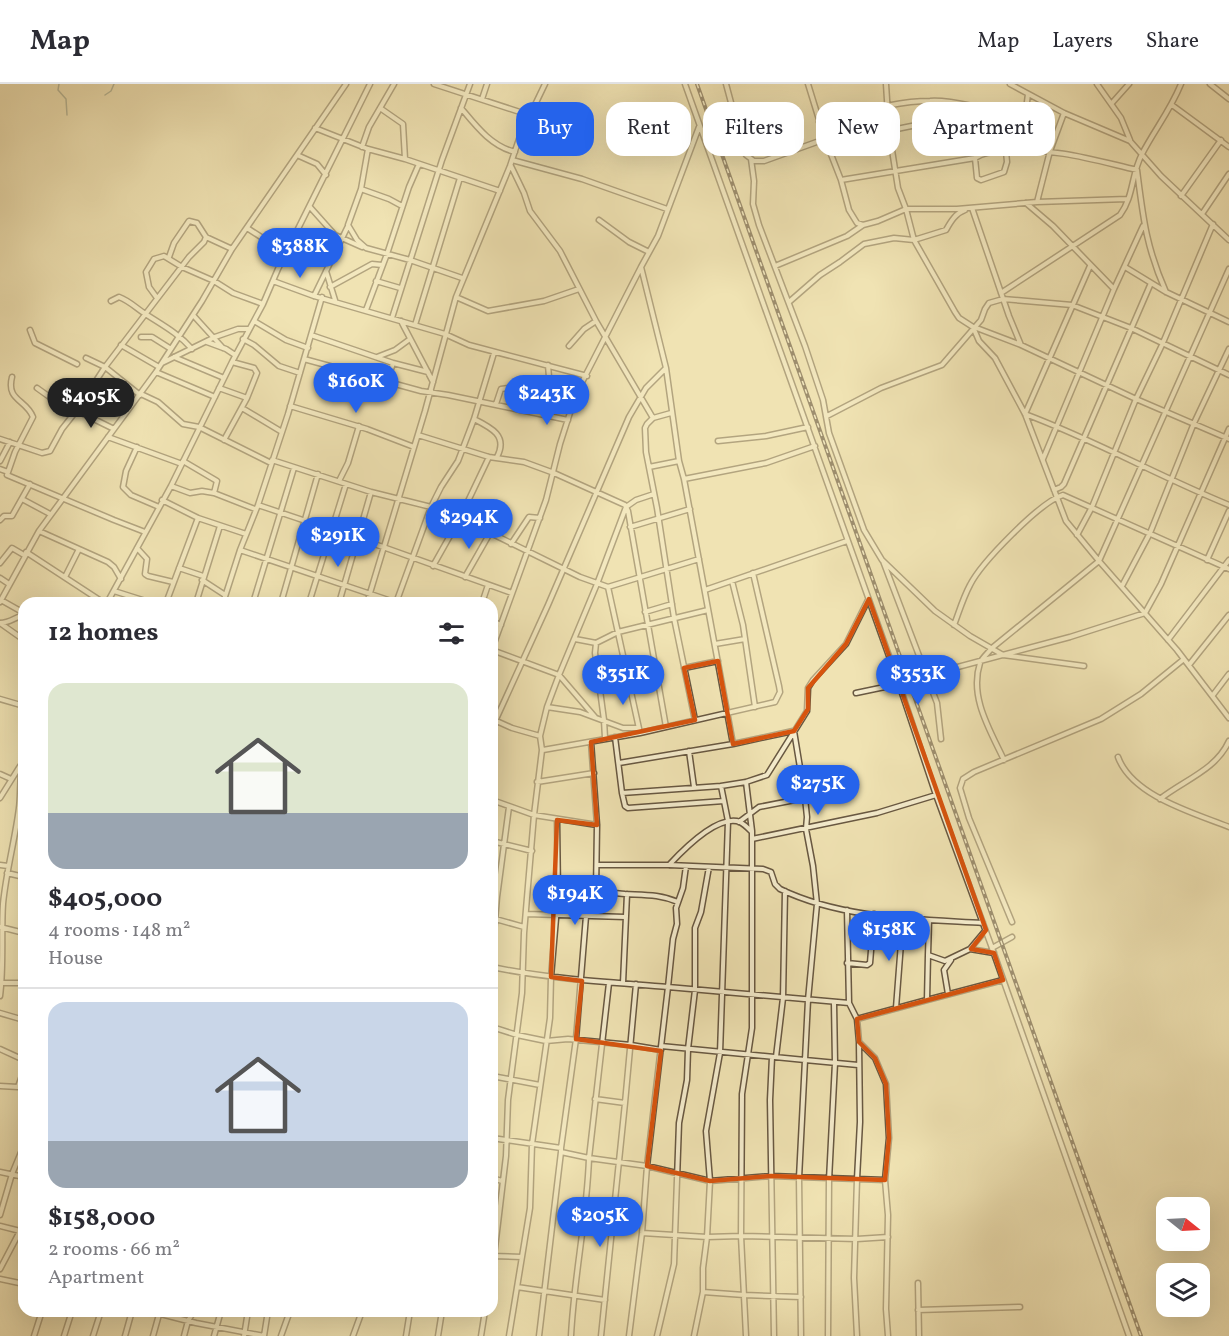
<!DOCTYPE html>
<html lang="en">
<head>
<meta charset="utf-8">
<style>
	:root { --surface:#fff; --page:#f7f7f7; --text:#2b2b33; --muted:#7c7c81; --line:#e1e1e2; --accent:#2563eb }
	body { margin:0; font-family:Vollkorn,serif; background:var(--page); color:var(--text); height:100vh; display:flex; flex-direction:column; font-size:22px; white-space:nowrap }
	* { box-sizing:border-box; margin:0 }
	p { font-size:20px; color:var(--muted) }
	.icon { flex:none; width:33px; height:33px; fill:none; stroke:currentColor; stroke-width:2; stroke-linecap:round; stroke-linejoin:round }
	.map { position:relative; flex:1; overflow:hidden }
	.sheet { position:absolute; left:18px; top:513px; width:480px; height:720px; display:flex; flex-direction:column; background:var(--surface); border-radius:18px; box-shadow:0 6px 24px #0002 }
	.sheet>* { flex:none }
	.guide { position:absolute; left:516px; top:18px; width:570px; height:54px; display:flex; gap:12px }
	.needle { width:39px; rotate:108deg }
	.fabs { position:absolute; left:1156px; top:1113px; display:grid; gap:12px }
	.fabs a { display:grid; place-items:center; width:54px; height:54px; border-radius:12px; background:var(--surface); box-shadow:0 6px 24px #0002; font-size:30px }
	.price { position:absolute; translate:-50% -51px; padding:0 14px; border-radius:21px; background:var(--accent); color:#fff; font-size:20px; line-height:39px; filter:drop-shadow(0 2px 3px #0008) }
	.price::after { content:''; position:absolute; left:50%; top:36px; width:18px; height:14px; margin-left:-9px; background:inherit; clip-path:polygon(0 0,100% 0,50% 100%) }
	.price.current { background:#222; color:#fff }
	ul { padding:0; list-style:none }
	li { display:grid; align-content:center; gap:12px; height:318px; padding:0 30px }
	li+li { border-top:2px solid var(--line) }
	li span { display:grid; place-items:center; height:186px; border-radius:18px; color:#555 }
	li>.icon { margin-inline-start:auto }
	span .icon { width:108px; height:108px; fill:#fffc; stroke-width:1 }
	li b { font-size:26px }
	h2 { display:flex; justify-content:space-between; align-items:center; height:72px; padding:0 30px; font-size:26px }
	.chip { padding:0 21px; border-radius:18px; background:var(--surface); box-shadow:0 6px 24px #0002; font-size:21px; line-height:54px }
	.chip.current { background:var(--accent); color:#fff }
	header { display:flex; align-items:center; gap:36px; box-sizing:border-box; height:84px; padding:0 30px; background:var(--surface); border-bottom:2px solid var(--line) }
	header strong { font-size:28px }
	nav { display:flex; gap:33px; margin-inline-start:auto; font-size:21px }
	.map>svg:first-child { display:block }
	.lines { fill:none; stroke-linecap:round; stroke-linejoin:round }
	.stream { stroke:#748274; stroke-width:1.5 }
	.minor-casing { stroke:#685842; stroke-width:7 }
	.minor { stroke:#f5edce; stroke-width:4 }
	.rail-casing { stroke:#3b291d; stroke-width:4 }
	.rail { stroke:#f5edce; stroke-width:1.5; stroke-dasharray:4.5; stroke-linecap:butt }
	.marked { fill:none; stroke:#d7540e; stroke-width:4.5; stroke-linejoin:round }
</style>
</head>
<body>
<header>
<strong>Map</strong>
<nav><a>Map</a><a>Layers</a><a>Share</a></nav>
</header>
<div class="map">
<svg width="1229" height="1252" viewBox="0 0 1229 1252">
	<rect width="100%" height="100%" fill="#f0e3b3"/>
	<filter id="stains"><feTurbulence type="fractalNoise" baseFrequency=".00333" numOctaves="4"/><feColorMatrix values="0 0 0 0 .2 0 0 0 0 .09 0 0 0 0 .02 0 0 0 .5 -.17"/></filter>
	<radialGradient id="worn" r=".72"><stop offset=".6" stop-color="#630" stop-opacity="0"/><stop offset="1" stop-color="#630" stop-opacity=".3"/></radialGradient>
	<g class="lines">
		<path class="stream" d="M59,0l-1,6 8,9 1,16
			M105,11l6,-4 3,-7"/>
		<defs>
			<path id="minor" d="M434,0l95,31
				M685,0l214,600 37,111 56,153 137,388
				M726,0l17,63 3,8 8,6h10l61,-22
				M808,0l17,55 16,41 8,30 8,13 6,2 15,-4 28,-12h51l80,-7 90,-3
				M886,0l3,47 9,57 8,21 8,31 41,72 4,6 14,9 6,14 16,17 30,56 41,107 33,40 78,89 52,68
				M1010,0l54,29 66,28 31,35 68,64
				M1097,0l24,34 9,22
				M1210,0l19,15
				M482,15l5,-15
				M1112,19l17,-19
				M1172,21l57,42
				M380,24l23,16 2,35
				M461,24c15,18 30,38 54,44
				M819,38c36,-8 74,-21 111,-21 14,-1 28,2 42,5
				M699,43l-41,109 -17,31 25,101 13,93 5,18 49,265
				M315,44l53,21 37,10 95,32
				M828,62c30,-8 134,-38 157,-19v25
				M362,63l7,-20 25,-43
				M368,65l-7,40 -13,36 9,15 9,8 44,12 52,18
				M1021,66l7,-56
				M297,71l20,9 9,11
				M975,74l2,20 4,2 23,-8 3,-10 -1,-11
				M751,75l3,22 -1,23 6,21 46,121 18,54 6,33 35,97 18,30 53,51 35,25 33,19 81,11
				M512,76l70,19 85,30
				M511,82l13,27 6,18 30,40 36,70 57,97
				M841,96l134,-22c11,-7 20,-6 32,-7 49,-3 83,8 130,19 6,47 9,77 29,122
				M361,105l28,10 13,7
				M1181,112l40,-56
				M1037,118l13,-51 14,-38
				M1026,119l27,23 61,63
				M310,123l25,28 27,12
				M972,124l37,108 12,29
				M1202,130l27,-40
				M599,136l30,22 20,10
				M247,144l39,25
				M169,173l5,-14 15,-22 8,2 9,14 26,12
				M775,182l72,-30 16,-11
				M1090,182l-65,148c70,26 135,63 204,91
				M1125,183l41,25 63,30
				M326,187l9,29
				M273,197l41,15 131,38 24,11 118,31
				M376,197l24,7
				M330,203l42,-23 10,1
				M1001,209l119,-78c14,-19 11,-40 22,-61 13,-25 28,-43 39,-70
				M314,212l34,-70
				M456,213l32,14 56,-10 35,-12
				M157,214l-8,-11 -3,-15 8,-13 10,-3 18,11 32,14 19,12 30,11
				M111,217l8,-4c11,4 18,12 28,18 17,11 32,19 45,34
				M789,218l31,-27 20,-13 24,-18 30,-6 20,2 32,-10c5,-9 10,-17 19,-20
				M366,226l21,-56 22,-67 10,-23
				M193,231l30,33
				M392,234l50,-158 28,-76
				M254,237l32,19 22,8
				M401,237l32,61
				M415,241l45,-147
				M974,243l47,18 115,54 93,40
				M30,246l5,13 42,21
				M311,251l82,28 35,9
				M141,253h11l19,12
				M243,255l11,6 25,21 21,7
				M207,258l19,7 9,6
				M121,261l38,22
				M569,262l15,-17 12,-8
				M174,273l50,21
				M377,273l18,-7 15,-11
				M86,274l19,9 35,28
				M304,275l117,32 27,4 120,25
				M162,279l53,-26 23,-8h11
				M548,281l2,24 3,5
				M156,288l59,25
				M12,293c-6,24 14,22 21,40l-18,35 -8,23 107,45 31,12
				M387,298l6,-19
				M37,304l14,10 63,31
				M219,304l28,10
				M141,310l17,8 25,22 16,3 72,36
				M496,320l5,-15 14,-2 32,9 6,-2 21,7
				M290,322l77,23 47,18
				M242,324l40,24
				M671,329l-18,5 -6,6 -2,4 1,24 11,56 17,110 21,102
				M827,332l54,-28 61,-23 39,-45 4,-11 4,-6 14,-4 69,6 59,23 98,47
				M474,335c18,9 34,17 23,38
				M418,351l71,22 35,5 30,11 71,32 3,6 38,216
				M108,353l74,27
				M0,355l42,14 8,-2 12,-22 15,-19 28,-43 84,-110 15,-15 2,-5
				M224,356l23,-42 10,-25 -3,-5 -22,-6
				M718,357l48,-5 42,-9
				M137,363l-11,24 -3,16 8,8 28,12
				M1043,375l71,-170 29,-63
				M272,376l99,32 60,15 29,11 120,59 28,10 91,-28
				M0,377l10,-19
				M183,377l34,20 -3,12
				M649,383l30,-6
				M0,385l8,3
				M684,395l82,-16 49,-17
				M339,397l9,-18 11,-37
				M171,402l19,7 12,-2 12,2 41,16
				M1054,406l7,-3 3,-3 87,-201
				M22,415l28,15
				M162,416l36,18 48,16
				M258,421l125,42 129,46
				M0,436l4,-4h8l18,-32
				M630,443l60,-18
				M39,447l69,31 6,5 7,12
				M1077,451l15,-28 44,-108 26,-54 51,-121
				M511,460l18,-27 11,1
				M137,464l10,11 -2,15 3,2 25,6
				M240,466l157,53
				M26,468l78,51
				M1207,476l22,-49
				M883,477l54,142 4,36
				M0,479l12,-15 12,7
				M433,482l27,-48 29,-61
				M179,484l24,8
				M65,493l14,-28
				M465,493l25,-44
				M0,494l9,6
				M202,496l23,15
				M732,497l11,44 12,82
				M1122,502l28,-53 44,-110 35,-74
				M608,503l32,146
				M705,506l142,-49
				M114,507l38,12
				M1,516l23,13
				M0,518l39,-71 117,-159 46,-71 30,-52 114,-165
				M107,519l64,-117 61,-124 31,-58 15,-35 92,-185
				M166,519l32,-85
				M196,519l24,-77
				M223,519l17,-53 18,-45 30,-91 34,-117
				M253,519l41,-135
				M281,519l37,-129
				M309,519l37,-119
				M339,519l32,-111
				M367,519l58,-192 31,-114 54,-131 10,-30 25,-52
				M396,519l35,-96 10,-20 17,-26 16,-42 20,-66
				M482,519l6,-18
				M645,528l27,-8
				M492,537l9,4
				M0,539l24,17
				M0,539c10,0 15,-6 24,-8
				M954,541c5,-13 9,-27 16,-40 11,-22 70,-83 93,-90l166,74
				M575,555l21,4 22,-11 90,-22
				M1168,556l61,-80
				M596,559l-1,10 9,67 1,18
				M715,560l30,-5
				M492,565l54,-149 14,-56 16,-50 65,-127
				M492,566l67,25 36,42
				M1189,581l40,-50
				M684,584l34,-7
				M856,609l43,-9 10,-4 161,-43 75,-24 16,-29 68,-155
				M1213,611l16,-21
				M0,615l24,7
				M547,623l33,5 43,16h15
				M492,635l20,9 28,8
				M492,644l56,-123 81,-188 17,-29 19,-19
				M615,653l7,56 99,-7 25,-4 21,-7 40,-64 1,-23 5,-8 33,-36 22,-44
				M591,658l6,83 -1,67
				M543,666l97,-17 135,-31 5,-10 -1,-6 -26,-113
				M689,667l5,36
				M1118,673c14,39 76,56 111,70
				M1004,676c-14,-30 -35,-63 -24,-97 2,-5 8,-10 12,-15l107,-87 130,-292
				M619,679l114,-19 60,-13
				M0,690l11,5
				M537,698l57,-9
				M746,698l6,49v197l-10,66 -1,142 5,100
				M622,709l3,13 3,2 96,-7
				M0,714l20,-32
				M1160,715c24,-19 56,-29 69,-58
				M492,716l42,15 63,10
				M492,725l3,-8
				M739,738l20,-15 46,-9
				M752,755l125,-26 59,-18
				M492,757l40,10
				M0,781l8,1
				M597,781h72l94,4 8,3 4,12 5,5c62,30 136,30 203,34
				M669,781c14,-15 49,-51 71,-43 4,2 8,6 11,9
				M7,789l17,4
				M847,826l2,93 8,16 2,23 16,16 11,26 3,54 -4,42 3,35 -2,94 2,27
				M526,830l99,3
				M492,834l32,9
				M929,836l-1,35 17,6 25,-12 24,4
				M1012,838l-43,-104 -9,-30 3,-9 11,-7 127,-53 40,-25 43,-35
				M0,843l24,6
				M23,849l1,-9
				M992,864l20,-11
				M970,865l15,-18
				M492,873l5,-60 12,-90
				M847,879l20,2 3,-2 4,-49
				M492,883c58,12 117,15 176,20l5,-48 4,-15 -1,-16 7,-20 3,-22
				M1,899h23
				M623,899l4,-89
				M948,910l-4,-24 7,-10
				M0,912c4,-31 1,-61 3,-92 3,-32 12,-64 16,-96 2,-14 0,-38 5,-50
				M927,916l76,-20
				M896,924l7,-91
				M0,929l24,7
				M857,935l70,-19 1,-45
				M492,943l25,8 29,6 22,-2 63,6 30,5
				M859,959l1,79 -3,57 28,1
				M661,962l144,14 3,-60 9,-96 -4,-38 -7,-37 1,-12 -2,-19 -11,-67
				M0,965l24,11
				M772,973l-2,43 4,236
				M776,973l7,-59 2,-107
				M492,992l48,9
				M0,1002l18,1 6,-17
				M595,1015l30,4 11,-119
				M492,1054l69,10v4l28,6 20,-175
				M561,1064l15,-109 10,-123v-23c13,-2 26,0 39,1 19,1 35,0 53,8
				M0,1088l24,5
				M492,1094l10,3
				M0,1131l12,-41 12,-29
				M0,1142l24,6
				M583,1143l29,6
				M642,1149l65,4 34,-1 116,3 31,-2
				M492,1172l30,1
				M0,1185l20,-38
				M492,1189l14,-117 2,-56 14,-107 2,-60 10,-118 8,-65 -2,-14 7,-29 12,-32 38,-91 29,-77 10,-7 18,-6
				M0,1195l24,5
				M918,1199l1,53
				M517,1203l88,13
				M703,1208l41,3 57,2
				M918,1226l102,-3
				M149,1227l47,12 68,13
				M349,1227l12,3 1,-3
				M34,1252l8,-25
				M64,1252l8,-25
				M93,1252l8,-25
				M125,1252l7,-25
				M153,1252l7,-25
				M184,1252l4,-15 6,-10
				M214,1252l7,-25
				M244,1252l4,-25
				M264,1252l4,-25
				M281,1252l9,-25
				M353,1252l8,-22
				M406,1252l4,-25
				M438,1252l4,-25
				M481,1252l4,-25
				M509,1252l21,-128 2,-64 18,-126 1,-41 7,-82 -1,-75
				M539,1252l22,-184
				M571,1252c3,-60 16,-118 18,-178l58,8 63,15 61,-5 86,3 -3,99 3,58
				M601,1252l24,-233
				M629,1252l13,-103 5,-67 21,-179 181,16
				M657,1252l17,-72 5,-141 8,-43 1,-31 7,-59v-62l6,-16 8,-45
				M694,1252l9,-44v-24l4,-31 3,-56 -4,-50 14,-78 8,-232 -7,-35
				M801,1252l-2,-158 6,-118 53,5
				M828,1252l1,-156 6,-117 -1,-60"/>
		</defs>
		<use href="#minor" class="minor-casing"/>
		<use href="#minor" class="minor"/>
		<defs>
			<path id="rail" d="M697,0l444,1252"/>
		</defs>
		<use href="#rail" class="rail-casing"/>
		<use href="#rail" class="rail"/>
	</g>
	<path d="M0 0H1229V1252H0ZM869,515l117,331 -15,19 23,4 9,27 -146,39 2,23 16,16 11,26 3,54 -4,42 -114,-4 -61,5 -63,-15 14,-115 -85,-12 6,-58 -31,-4 6,-157 40,5 -6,-83 104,-22 -11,-52 34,-7 15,83 61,-13 14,-22v-21l38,-44z" fill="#f0e3b3" fill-opacity=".55" fill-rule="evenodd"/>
	<path class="marked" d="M869,515l117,331 -15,19 23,4 9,27 -146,39 2,23 16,16 11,26 3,54 -4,42 -114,-4 -61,5 -63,-15 14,-115 -85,-12 6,-58 -31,-4 6,-157 40,5 -6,-83 104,-22 -11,-52 34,-7 15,83 61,-13 14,-22v-21l38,-44z"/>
	<rect width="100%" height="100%" filter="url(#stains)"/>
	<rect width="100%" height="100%" fill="url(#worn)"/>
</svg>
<div class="fabs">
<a><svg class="needle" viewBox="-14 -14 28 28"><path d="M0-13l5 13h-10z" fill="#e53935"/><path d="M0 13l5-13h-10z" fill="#7c7c81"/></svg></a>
<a><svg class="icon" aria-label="layers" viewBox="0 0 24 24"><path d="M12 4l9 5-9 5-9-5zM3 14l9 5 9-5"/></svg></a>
</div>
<b class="price" style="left:300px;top:195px">$388K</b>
<b class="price" style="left:356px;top:330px">$160K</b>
<b class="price" style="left:547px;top:342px">$243K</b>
<b class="price current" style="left:91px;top:345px">$405K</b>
<b class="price" style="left:469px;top:466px">$294K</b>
<b class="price" style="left:338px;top:484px">$291K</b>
<b class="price" style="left:623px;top:622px">$351K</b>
<b class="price" style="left:918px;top:622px">$353K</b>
<b class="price" style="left:818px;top:732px">$275K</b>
<b class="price" style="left:575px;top:842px">$194K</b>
<b class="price" style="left:889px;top:878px">$158K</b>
<b class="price" style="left:600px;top:1164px">$205K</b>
<div class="guide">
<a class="chip current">Buy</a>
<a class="chip">Rent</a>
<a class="chip">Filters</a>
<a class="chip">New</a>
<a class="chip">Apartment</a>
</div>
<section class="sheet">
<h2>12 homes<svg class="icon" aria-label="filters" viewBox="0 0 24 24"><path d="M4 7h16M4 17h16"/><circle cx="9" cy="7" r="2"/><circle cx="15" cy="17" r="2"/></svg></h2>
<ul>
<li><span style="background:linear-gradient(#dfe7d0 70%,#9aa5b1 0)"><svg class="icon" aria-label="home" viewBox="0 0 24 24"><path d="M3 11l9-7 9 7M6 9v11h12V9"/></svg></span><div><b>$405,000</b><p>4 rooms · 148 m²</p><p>House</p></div></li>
<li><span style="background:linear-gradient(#c9d6e8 75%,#9aa5b1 0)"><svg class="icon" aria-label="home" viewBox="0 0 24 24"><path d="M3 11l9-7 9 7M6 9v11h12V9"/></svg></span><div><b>$158,000</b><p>2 rooms · 66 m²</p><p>Apartment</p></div></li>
</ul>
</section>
</div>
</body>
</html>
